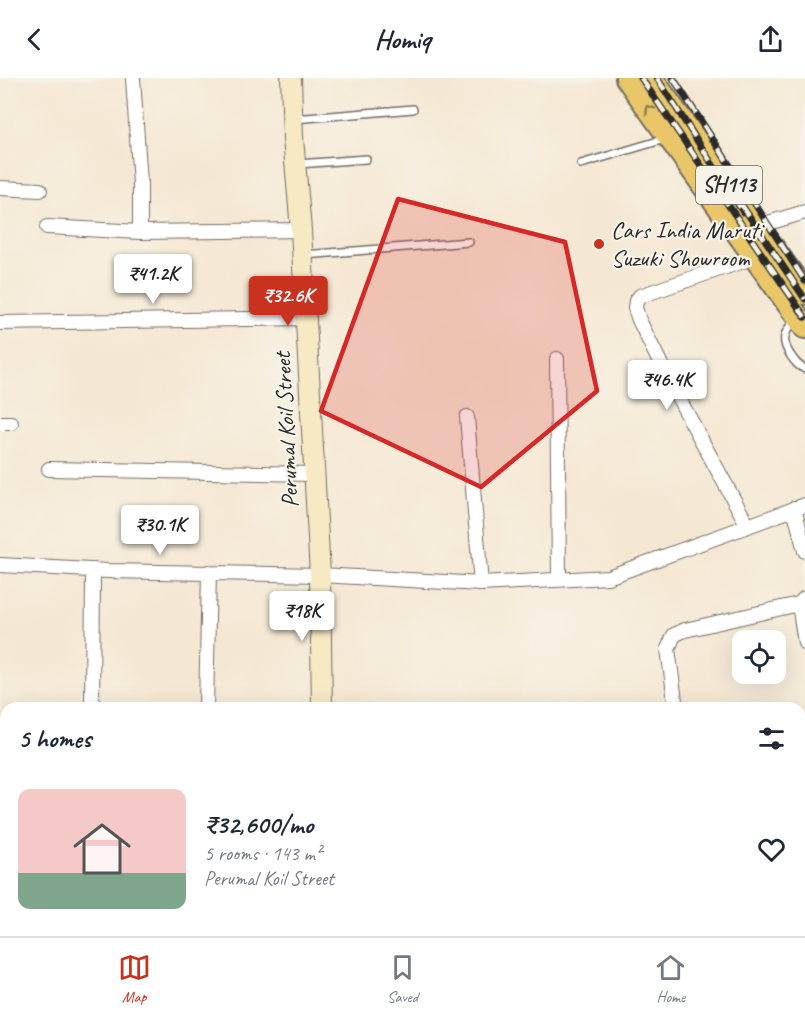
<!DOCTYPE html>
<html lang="en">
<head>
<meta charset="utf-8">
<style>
	:root { --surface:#fff; --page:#f6f6f7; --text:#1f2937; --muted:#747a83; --line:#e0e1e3; --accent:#c8321e }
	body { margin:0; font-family:Caveat,sans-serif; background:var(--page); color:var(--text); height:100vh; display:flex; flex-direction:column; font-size:22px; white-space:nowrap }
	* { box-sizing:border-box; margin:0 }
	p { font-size:20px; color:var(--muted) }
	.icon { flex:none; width:33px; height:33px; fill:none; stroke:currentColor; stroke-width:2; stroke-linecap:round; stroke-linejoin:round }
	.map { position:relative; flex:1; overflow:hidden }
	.drawer { position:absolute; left:0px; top:624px; width:806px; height:234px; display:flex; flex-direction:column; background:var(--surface); border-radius:18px 18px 0 0; box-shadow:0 6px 24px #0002 }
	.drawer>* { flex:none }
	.fabs { position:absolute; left:732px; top:552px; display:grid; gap:12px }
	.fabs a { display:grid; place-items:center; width:54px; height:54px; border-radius:12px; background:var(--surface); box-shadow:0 6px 24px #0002; font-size:30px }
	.price { position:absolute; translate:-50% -51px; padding:0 14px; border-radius:6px; background:#fff; color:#222; font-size:20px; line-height:39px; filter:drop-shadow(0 2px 3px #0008) }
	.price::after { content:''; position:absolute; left:50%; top:36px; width:18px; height:14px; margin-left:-9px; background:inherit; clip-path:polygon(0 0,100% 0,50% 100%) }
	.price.current { background:var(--accent); color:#fff }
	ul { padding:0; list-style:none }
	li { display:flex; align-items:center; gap:18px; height:150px; padding:0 18px }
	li+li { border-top:2px solid var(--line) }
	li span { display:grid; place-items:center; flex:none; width:168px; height:120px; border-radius:12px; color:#555 }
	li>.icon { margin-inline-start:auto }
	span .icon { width:72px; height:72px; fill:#fffc; stroke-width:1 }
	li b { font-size:26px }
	h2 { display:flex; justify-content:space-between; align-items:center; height:72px; padding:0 18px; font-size:26px }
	header { display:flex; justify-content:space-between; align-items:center; height:78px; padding:0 18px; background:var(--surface); font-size:27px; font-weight:700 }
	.dock { display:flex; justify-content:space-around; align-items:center; height:84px; border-top:2px solid var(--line); background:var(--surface); font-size:16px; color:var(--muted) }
	.dock a { display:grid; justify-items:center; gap:3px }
	.dock .current { color:var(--accent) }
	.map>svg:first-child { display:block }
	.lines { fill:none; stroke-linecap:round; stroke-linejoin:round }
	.lane-casing { stroke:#726d66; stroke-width:10 }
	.street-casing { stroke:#726d66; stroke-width:16 }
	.secondary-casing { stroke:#726d66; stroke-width:22 }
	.primary-casing { stroke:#726d66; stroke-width:26 }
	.lane { stroke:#fff; stroke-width:7 }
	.street { stroke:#fff; stroke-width:14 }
	.secondary { stroke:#f6e9c3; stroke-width:20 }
	.primary { stroke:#e9c769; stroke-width:22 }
	.rail-casing { stroke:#2b2b2b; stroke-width:7 }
	.rail { stroke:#f7f3e8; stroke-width:4.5; stroke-dasharray:14; stroke-linecap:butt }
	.oneway { stroke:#8a794a }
	.marked { fill:#d62828; fill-opacity:0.2; stroke:#d62828; stroke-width:4.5; stroke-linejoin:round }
	.poi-dot { fill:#c8321e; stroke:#f7f3e8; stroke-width:2 }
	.labels { text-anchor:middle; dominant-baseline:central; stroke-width:4.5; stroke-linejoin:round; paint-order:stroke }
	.shield { fill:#f7f3e8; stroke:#686764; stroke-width:1.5 }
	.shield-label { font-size:22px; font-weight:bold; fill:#2b2b2b }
	.poi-label { font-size:24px; fill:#2b2b2b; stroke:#f7f3e8; text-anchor:start }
	.street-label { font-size:24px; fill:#2b2b2b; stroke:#f7f3e8 }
</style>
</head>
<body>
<header><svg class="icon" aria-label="back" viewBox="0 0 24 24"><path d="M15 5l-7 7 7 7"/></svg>Homiq<svg class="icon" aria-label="share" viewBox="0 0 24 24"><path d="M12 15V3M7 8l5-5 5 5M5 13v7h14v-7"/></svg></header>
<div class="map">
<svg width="805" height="858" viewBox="0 0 805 858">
	<rect width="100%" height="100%" fill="#f7f3e8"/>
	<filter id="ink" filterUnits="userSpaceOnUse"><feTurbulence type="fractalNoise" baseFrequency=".0167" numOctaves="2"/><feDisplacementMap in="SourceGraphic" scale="12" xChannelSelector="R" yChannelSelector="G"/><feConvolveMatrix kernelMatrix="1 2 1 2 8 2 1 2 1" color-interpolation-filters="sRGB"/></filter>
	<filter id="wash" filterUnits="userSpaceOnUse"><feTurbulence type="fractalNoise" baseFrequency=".008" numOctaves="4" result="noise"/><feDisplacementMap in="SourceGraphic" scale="24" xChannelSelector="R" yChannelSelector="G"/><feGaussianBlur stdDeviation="1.35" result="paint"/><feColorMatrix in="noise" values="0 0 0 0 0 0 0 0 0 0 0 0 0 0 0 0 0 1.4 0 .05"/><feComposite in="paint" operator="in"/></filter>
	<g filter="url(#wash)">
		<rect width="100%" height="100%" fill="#f5e8d3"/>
	</g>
	<g filter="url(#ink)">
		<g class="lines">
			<defs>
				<path id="lane" d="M294,41l119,-10
					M298,86l68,-5
					M581,86l84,-25
					M304,177l165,-13
					M795,243c-12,11 -14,21 -4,35 4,6 7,10 14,13"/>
				<path id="street" d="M133,0l7,106v48
					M0,110l40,2
					M758,148l47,-14
					M47,149l93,5 161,-2
					M0,245l306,-5
					M557,281l2,219
					M467,339l14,167
					M0,345h11
					M49,391l264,5
					M794,430l11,43
					M748,448l-83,-153 -26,-53 -4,-12 1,-7 4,-5 115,-39
					M0,487l108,6 212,4 161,9 127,-7 197,-72
					M799,526l6,39
					M92,630l1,-138
					M206,630l3,-136
					M676,630l-8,-59 6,-14 11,-5 114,-26 6,-6
					M800,819h5
					M703,852l1,6"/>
				<path id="secondary" d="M291,0l2,60 8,92 19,345 2,133
					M316,852v6"/>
				<path id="primary" d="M627,0l178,249
					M651,0l154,215"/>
			</defs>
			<use href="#lane" class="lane-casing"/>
			<use href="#street" class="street-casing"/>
			<use href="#secondary" class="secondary-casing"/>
			<use href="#primary" class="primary-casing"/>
			<use href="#lane" class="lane"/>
			<use href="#street" class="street"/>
			<use href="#secondary" class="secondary"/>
			<use href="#primary" class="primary"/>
			<defs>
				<path id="rail" d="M641,0l164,239
					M657,0l86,134
					M673,0l132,203
					M741,126l64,95"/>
			</defs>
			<use href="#rail" class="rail-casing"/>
			<use href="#rail" class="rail"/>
		</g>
		<defs><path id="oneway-chevron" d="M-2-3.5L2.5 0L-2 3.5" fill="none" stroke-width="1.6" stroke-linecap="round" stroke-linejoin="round" transform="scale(1.5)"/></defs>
		<use class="oneway" href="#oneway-chevron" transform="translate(649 31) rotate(-125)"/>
	</g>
	<path class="marked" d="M398,121l167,43 32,149 -116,96 -160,-76z"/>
	<circle class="poi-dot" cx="599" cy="166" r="6"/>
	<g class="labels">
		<rect class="shield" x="696" y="88" width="66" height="38" rx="4.5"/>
		<g class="shield-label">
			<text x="729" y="107">SH113</text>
		</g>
		<g class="poi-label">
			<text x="611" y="152">Cars India Maruti<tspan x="611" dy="28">Suzuki Showroom</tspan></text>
		</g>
		<g class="street-label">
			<text transform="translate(286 352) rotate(-93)">Perumal Koil Street</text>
		</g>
	</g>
</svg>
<div class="fabs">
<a><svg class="icon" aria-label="locate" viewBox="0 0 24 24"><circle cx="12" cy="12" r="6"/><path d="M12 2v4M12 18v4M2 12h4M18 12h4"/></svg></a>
</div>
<b class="price" style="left:153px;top:227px">₹41.2K</b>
<b class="price current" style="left:288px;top:249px">₹32.6K</b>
<b class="price" style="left:667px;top:333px">₹46.4K</b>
<b class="price" style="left:160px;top:478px">₹30.1K</b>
<b class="price" style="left:302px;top:564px">₹18K</b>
<section class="drawer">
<h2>5 homes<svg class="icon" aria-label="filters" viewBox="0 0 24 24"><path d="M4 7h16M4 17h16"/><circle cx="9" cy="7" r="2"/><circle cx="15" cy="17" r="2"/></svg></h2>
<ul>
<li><span style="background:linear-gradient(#f6c9c9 70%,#7fa58c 0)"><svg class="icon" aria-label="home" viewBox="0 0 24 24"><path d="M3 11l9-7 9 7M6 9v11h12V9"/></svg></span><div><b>₹32,600/mo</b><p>5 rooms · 143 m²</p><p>Perumal Koil Street</p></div><svg class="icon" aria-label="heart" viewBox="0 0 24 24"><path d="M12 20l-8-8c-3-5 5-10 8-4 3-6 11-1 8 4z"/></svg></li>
</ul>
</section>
</div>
<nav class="dock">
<a class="current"><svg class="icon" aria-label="map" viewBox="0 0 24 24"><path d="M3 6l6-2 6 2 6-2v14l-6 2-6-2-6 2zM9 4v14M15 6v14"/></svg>Map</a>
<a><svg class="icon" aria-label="saved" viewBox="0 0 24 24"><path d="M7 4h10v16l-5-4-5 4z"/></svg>Saved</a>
<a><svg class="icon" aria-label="home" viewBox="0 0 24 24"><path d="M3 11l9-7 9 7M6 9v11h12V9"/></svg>Home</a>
</nav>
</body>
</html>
